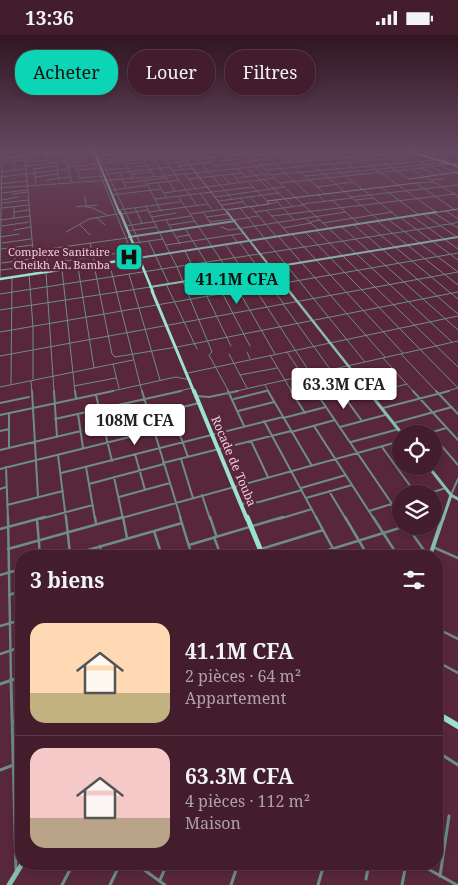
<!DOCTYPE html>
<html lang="fr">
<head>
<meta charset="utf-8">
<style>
	:root { --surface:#431d2c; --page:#4a2634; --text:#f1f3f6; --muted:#afa2a9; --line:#5b3b48; --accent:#0bd5b5 }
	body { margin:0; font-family:"Noto Serif",serif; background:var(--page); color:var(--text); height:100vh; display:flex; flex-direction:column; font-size:19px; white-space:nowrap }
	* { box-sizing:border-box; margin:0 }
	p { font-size:16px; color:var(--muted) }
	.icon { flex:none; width:28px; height:28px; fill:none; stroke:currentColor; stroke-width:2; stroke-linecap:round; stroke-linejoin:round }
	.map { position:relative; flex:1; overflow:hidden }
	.details { position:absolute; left:15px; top:515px; width:428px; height:320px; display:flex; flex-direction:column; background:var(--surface); border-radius:20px; box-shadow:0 2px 8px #0003,0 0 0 1px var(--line) }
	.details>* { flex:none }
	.hud { position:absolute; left:15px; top:15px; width:429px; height:45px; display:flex; gap:10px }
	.tools { position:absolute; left:392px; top:390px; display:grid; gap:10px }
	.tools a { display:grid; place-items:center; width:50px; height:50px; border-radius:50%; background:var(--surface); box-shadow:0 2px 8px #0003,0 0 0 1px var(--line); font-size:25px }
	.price { position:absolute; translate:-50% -42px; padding:0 11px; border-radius:5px; background:#fff; color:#222; font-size:16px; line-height:32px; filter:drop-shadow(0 1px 2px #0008) }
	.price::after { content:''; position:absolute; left:50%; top:30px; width:15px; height:11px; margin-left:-8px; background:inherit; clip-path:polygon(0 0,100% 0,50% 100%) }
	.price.current { background:var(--accent); color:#111 }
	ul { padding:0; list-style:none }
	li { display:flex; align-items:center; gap:15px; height:125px; padding:0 15px }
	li+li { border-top:1px solid var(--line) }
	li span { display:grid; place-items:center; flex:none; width:140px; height:100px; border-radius:15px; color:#555 }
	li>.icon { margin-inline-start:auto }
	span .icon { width:60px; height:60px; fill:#fffc; stroke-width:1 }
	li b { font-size:21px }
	h2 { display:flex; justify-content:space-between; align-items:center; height:60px; padding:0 15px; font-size:21px }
	.tag { padding:0 18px; border-radius:20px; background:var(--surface); box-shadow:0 2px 8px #0003,0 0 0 1px var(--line); font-size:18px; line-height:45px }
	.tag.current { background:var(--accent); color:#111 }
	.status { display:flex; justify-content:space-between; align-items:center; height:35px; padding:0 25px; background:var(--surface); direction:ltr }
	.status svg { height:14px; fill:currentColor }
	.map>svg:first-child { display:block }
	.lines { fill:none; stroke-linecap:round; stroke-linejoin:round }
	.street-far3 { stroke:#6d8e85; stroke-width:1 }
	.street-far2 { stroke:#6d8e85; stroke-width:2 }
	.street-far1 { stroke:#6d8e85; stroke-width:2.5 }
	.street { stroke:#6d8e85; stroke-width:3 }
	.secondary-far5 { stroke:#88bdb0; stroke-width:1 }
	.secondary-far4 { stroke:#88bdb0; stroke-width:2 }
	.secondary-far3 { stroke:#88bdb0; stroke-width:2.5 }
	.secondary-far2 { stroke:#88bdb0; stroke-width:3 }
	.secondary-far1 { stroke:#88bdb0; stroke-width:4 }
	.secondary { stroke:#88bdb0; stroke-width:5 }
	.primary-far5 { stroke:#9ce2d0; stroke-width:2 }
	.primary-far4 { stroke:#9ce2d0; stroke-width:2.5 }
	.primary-far3 { stroke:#9ce2d0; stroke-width:3 }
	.primary-far2 { stroke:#9ce2d0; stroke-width:4 }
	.primary-far1 { stroke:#9ce2d0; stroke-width:5 }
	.primary { stroke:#9ce2d0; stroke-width:6 }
	.labels { text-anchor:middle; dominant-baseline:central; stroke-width:5; stroke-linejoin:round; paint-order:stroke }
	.far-poi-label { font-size:11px; fill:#eecdd8; stroke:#59273b; text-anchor:end }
	.street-label { font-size:12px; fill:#eecdd8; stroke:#59273b }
</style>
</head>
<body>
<div class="status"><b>13:36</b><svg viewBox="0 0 49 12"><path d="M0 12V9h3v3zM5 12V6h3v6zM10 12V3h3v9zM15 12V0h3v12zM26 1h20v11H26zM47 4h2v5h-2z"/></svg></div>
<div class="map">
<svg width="458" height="850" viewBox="0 0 458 850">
	<rect width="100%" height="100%" fill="#59273b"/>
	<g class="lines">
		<path class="street-far3" d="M35,116l2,10
			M45,116l3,12
			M63,116l9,32
			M91,116l40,100
			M97,116l43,92
			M149,116l26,40
			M168,116l14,18
			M192,116l3,4
			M245,116l207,191
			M261,116l48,44
			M272,116l11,11
			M278,116l46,42
			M287,116l11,11
			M296,116l84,70
			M314,116l85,67
			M331,116l32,24
			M350,116l86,61
			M366,116l43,28
			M383,116l23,15
			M416,116l5,3
			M448,116l10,6
			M96,117l8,-1
			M2,118l12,-2
			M405,118l20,11
			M13,120l22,-2
			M121,120l34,-4
			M142,120l12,21
			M98,121l13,-2
			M152,121l18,-2
			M227,121l20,-3
			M250,121l53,-5
			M25,122l10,117
			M46,123l49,-5
			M285,123l70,-7
			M73,124l20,-2
			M198,124l34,40
			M100,125l42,-4
			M124,125l9,18
			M154,125l78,-9
			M186,125l31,-3
			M255,125l14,-1
			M14,126v9
			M221,126l21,-2
			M2,127l23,-2
			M26,127l21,-2
			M56,127l3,17
			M67,128l19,-2
			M167,128l20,-2
			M126,129l20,-2
			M233,129l13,13
			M260,130l147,-13
			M440,130l18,9
			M26,131l40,-5
			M76,131l4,12
			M179,131l32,-4
			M214,131l42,-5
			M255,131l9,9
			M68,132l95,-10 34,49
			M136,132l21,-3
			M246,132l23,22
			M432,132l13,7
			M34,133l2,17
			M421,133l14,7
			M34,134l23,-3
			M413,134l45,-6
			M77,135l21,-2
			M105,135l23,-2
			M265,135l193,-18
			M413,135l45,26
			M173,136l20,-3
			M1,137l25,-3
			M119,137l7,16
			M108,139l62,-7
			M131,139l20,-2
			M185,139l10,14
			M232,139l8,9
			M222,140l8,9
			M271,140l164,-15
			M306,141l138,-13
			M0,142l68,-8
			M35,142l23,-3
			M80,143l22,-2
			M236,143l33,-4
			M188,144l54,-6
			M46,145l24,-3
			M145,145l16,31
			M265,145l27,26
			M432,145l11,-1
			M157,147l10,16
			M123,148l43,-5
			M249,148l18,18
			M280,148l132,-14
			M416,148l39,27
			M416,148l17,-1
			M0,149l27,-3
			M147,149l32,-4
			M207,152l67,-9
			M317,152l35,-5
			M381,152l38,28
			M0,153l165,-12 96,-10
			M113,155l35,-5
			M257,156l27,-4
			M2,158l26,-3
			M164,158l43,-6
			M200,158l13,18
			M13,159l15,-2
			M317,159l7,7
			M112,160l49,-6
			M85,161l1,10
			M178,161l43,64 54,94
			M215,162l42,-6
			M250,162l8,8
			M351,162l107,-12
			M240,163l7,9
			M155,164l98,-12
			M275,164l19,21
			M2,165l16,-3
			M332,165l26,23
			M355,165l19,-2
			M219,166l60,-8
			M2,168l27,-3
			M269,169l8,-2
			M302,169l50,-6
			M222,170l21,-3
			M82,171l11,2 14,7
			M87,171l10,-1
			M146,171l31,61 35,85 -3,3 20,37
			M250,171l26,30
			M14,172v11
			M76,172l6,-1
			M2,173l27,-3
			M135,173l7,15
			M240,173l125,154
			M118,175l62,-8
			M267,176l22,23
			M446,176l12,8
			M14,177l15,-2
			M149,177l59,-8
			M203,177l9,13
			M255,177l49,-7
			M434,178l24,15
			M121,179l27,-4
			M190,179l35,-5
			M423,179l34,23
			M272,181l183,-22
			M412,181l46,33
			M152,182l24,-4
			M206,182l23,-3
			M97,183l8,7
			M401,183l57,42
			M306,184l13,11
			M0,185l30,-4
			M166,185l14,24
			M234,185l24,-4
			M389,185l69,52
			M377,186l81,64
			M210,187l22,-3
			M310,187l10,-2
			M323,188l69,-11
			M366,188l92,76
			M79,189l11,11
			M451,189l7,-2
			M170,190l25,-4
			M354,190l104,89
			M441,190l10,-1
			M2,191l27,-4
			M125,191l66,-10
			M221,192l8,3 117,-18
			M342,192l116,103
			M283,193l28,-5
			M14,195l17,-3
			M186,195l20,32 44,84
			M127,196l30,-4
			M317,196l141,136
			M66,197l23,-13 28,-5
			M305,197l153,156
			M292,199l111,119
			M232,200l6,8
			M0,202l19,-3
			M177,202l12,-2
			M279,202l106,120
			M149,207l20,42
			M2,208l29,-4
			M90,208l5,21
			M134,208l29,-4
			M240,208l19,26
			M166,210l79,-12
			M226,210l85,129
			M15,212v13
			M63,212l4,22
			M1,214l31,-4
			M33,216l94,-13
			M185,216l46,95
			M15,220l18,-3
			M47,221l1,15
			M66,226l67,-10
			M109,227l33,130
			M2,228l62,-9
			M94,230l18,89 3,3 62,-10 281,-55
			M78,232l16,101
			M62,234l13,123
			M1,235l33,-4
			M46,237l8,120
			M29,239l4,53v52
			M129,239l31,106
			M0,243l2,-127
			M166,249l31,65
			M270,251l14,18
			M0,259l440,-68
			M283,269l47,65
			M0,275l150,-23
			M0,297l458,-79
			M247,317l3,7
			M287,317l16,24
			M229,319l18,34
			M401,319l36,38
			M270,320l22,37
			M0,321l458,-84
			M383,323l31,34
			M113,329l6,24
			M188,338l270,-57
			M240,340l37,-7
			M305,341l11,16
			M360,344l35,-8
			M31,346l1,11
			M310,348l44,-11
			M11,349l1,-107
			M265,350l4,7
			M74,351l42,-8
			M0,352l133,-27
			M339,354l2,3
			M108,357l68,-15 15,3
			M175,357l17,-4
			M232,357l226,-51
			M261,357l7,-2
			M326,357l37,-9
			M376,357l31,-8
			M444,357l14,-4"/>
		<path class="street-far2" d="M32,356l6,106
			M54,356l3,46
			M75,356l1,7
			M142,356l39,128
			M228,356l16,35
			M268,356l44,75
			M291,356l14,22
			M315,356l86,126
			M340,356l22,30
			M413,356l45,49
			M436,356l22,23
			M371,358l10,-2
			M317,359l14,-3
			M96,360l16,66
			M196,361l13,1 29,-6
			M234,364l32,-8
			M0,368l29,-6
			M121,369l9,33
			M383,373l66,-17
			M171,375l17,47
			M238,376l36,-9
			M9,378v35
			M78,379l5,34
			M0,380l113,-24
			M150,380l49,-12
			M283,383l43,-11
			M55,384l126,-28
			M264,386l53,98
			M394,388l58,-16
			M314,391l60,93
			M340,392l45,-12
			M0,396l9,-2
			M291,397l44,-12
			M426,399l20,-6
			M434,402l24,28
			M251,406l17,36
			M351,407l48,-13
			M382,412l34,47
			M0,415l81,-19
			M135,419l10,36
			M58,420l8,64
			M181,424l12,39
			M163,428l128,-32
			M6,432l2,52
			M86,432l9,52
			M0,434l154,-38
			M61,438l222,-56
			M114,442l9,42
			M89,449l75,-20
			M301,453l45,-13
			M0,454l6,-2
			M329,456l17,28
			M426,459l20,-6
			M202,460l8,24
			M451,460l7,-16
			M119,462l51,-14
			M306,463l46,-13
			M241,469l18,-2 43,-12
			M7,470l56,-14
			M369,476l32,-10
			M40,484l53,-14
			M118,484l283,-78
			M279,484l33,-10"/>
		<path class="street-far1" d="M8,482l3,163
			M66,482l4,37
			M95,482l1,7
			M123,482l4,21
			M180,482l12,39
			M210,482l6,18
			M316,482l21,39
			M345,482l23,39
			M373,482l25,39
			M37,484l3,37
			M407,491l21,30
			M0,494l45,-12
			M154,496l8,25
			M214,502l7,19
			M189,510l94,-28
			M100,511l2,10
			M433,512l25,11
			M8,514l115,-32
			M261,514l62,-19
			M67,521l115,-33
			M137,521l23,-6
			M309,521l97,-30
			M0,540l21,-6
			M9,560l12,-4
			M0,591l21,-6
			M436,593l22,11
			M0,619l21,-7
			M436,626l22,12
			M12,645l9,-3"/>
		<path class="street" d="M11,644l5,191
			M0,649l15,-5
			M12,685l9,6
			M436,716l22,14
			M0,735l21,-8
			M136,829l29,21
			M231,829l5,4
			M419,829l38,21
			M440,841l9,-60
			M366,844l3,-15
			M160,845l7,-16
			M62,850l11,-21
			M110,850l10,-21
			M231,850l7,-21
			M318,850l6,-21
			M402,850l4,-21"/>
		<path class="secondary-far5" d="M179,116l49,63
			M427,116l31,17
			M0,124l75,-8
			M409,144l49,-7
			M226,175l43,-6 -2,-3 149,-18
			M427,179l31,-5"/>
		<path class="secondary-far4" d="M227,177l63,80
			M129,202l106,-16
			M138,223l298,-46
			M150,252l308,-50"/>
		<path class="secondary-far3" d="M289,256l80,101"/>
		<path class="secondary-far2" d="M368,356l34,43
			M428,431l23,29 7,4
			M443,484l8,-24"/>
		<path class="secondary-far1" d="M430,521l13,-39"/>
		<path class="secondary" d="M9,850l13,-21"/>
		<path class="primary-far5" d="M94,116l26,63
			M407,116l51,15"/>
		<path class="primary-far4" d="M120,177l33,80
			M0,244l138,-21"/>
		<path class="primary-far3" d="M152,256l42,101"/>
		<path class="primary-far2" d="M194,356l53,128"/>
		<path class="primary-far1" d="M247,482l16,39"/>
		<path class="primary" d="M436,678l22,13"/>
	</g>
	<linearGradient id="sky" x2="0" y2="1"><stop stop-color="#311520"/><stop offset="0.49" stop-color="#644760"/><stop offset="1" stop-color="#644760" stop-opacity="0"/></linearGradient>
	<rect width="458" height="235" fill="url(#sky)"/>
	<defs>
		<symbol id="hospital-square" viewBox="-11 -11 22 22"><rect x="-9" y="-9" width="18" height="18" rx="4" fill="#0bd5b5" stroke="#59273b"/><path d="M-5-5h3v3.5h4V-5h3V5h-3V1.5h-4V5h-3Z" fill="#111"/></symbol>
	</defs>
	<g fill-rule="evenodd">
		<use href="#hospital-square" x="113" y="206" width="32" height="32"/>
	</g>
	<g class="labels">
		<g class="far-poi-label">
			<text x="110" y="216">Complexe Sanitaire<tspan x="110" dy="13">Cheikh Ah. Bamba</tspan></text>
		</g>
		<g class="street-label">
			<text transform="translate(234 426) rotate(67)">Rocade de Touba</text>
		</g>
	</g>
</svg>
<div class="tools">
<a><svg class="icon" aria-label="locate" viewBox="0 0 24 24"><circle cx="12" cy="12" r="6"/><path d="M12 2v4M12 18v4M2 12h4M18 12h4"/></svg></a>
<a><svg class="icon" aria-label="layers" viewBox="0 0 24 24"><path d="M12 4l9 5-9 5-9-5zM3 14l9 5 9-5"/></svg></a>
</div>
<b class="price current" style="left:237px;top:270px">41.1M CFA</b>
<b class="price" style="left:344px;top:375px">63.3M CFA</b>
<b class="price" style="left:135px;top:411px">108M CFA</b>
<div class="hud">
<a class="tag current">Acheter</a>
<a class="tag">Louer</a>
<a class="tag">Filtres</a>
</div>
<section class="details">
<h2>3 biens<svg class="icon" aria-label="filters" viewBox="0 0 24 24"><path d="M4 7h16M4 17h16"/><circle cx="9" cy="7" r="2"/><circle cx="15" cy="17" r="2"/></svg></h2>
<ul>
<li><span style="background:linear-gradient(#ffd9b3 70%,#c2b280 0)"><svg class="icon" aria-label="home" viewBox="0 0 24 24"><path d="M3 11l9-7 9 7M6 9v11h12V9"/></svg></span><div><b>41.1M CFA</b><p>2 pièces · 64 m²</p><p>Appartement</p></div></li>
<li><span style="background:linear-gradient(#f6c9c9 70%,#b9a48a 0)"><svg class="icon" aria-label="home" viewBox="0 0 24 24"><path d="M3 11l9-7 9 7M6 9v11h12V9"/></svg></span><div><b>63.3M CFA</b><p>4 pièces · 112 m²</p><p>Maison</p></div></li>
</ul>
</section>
</div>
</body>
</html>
